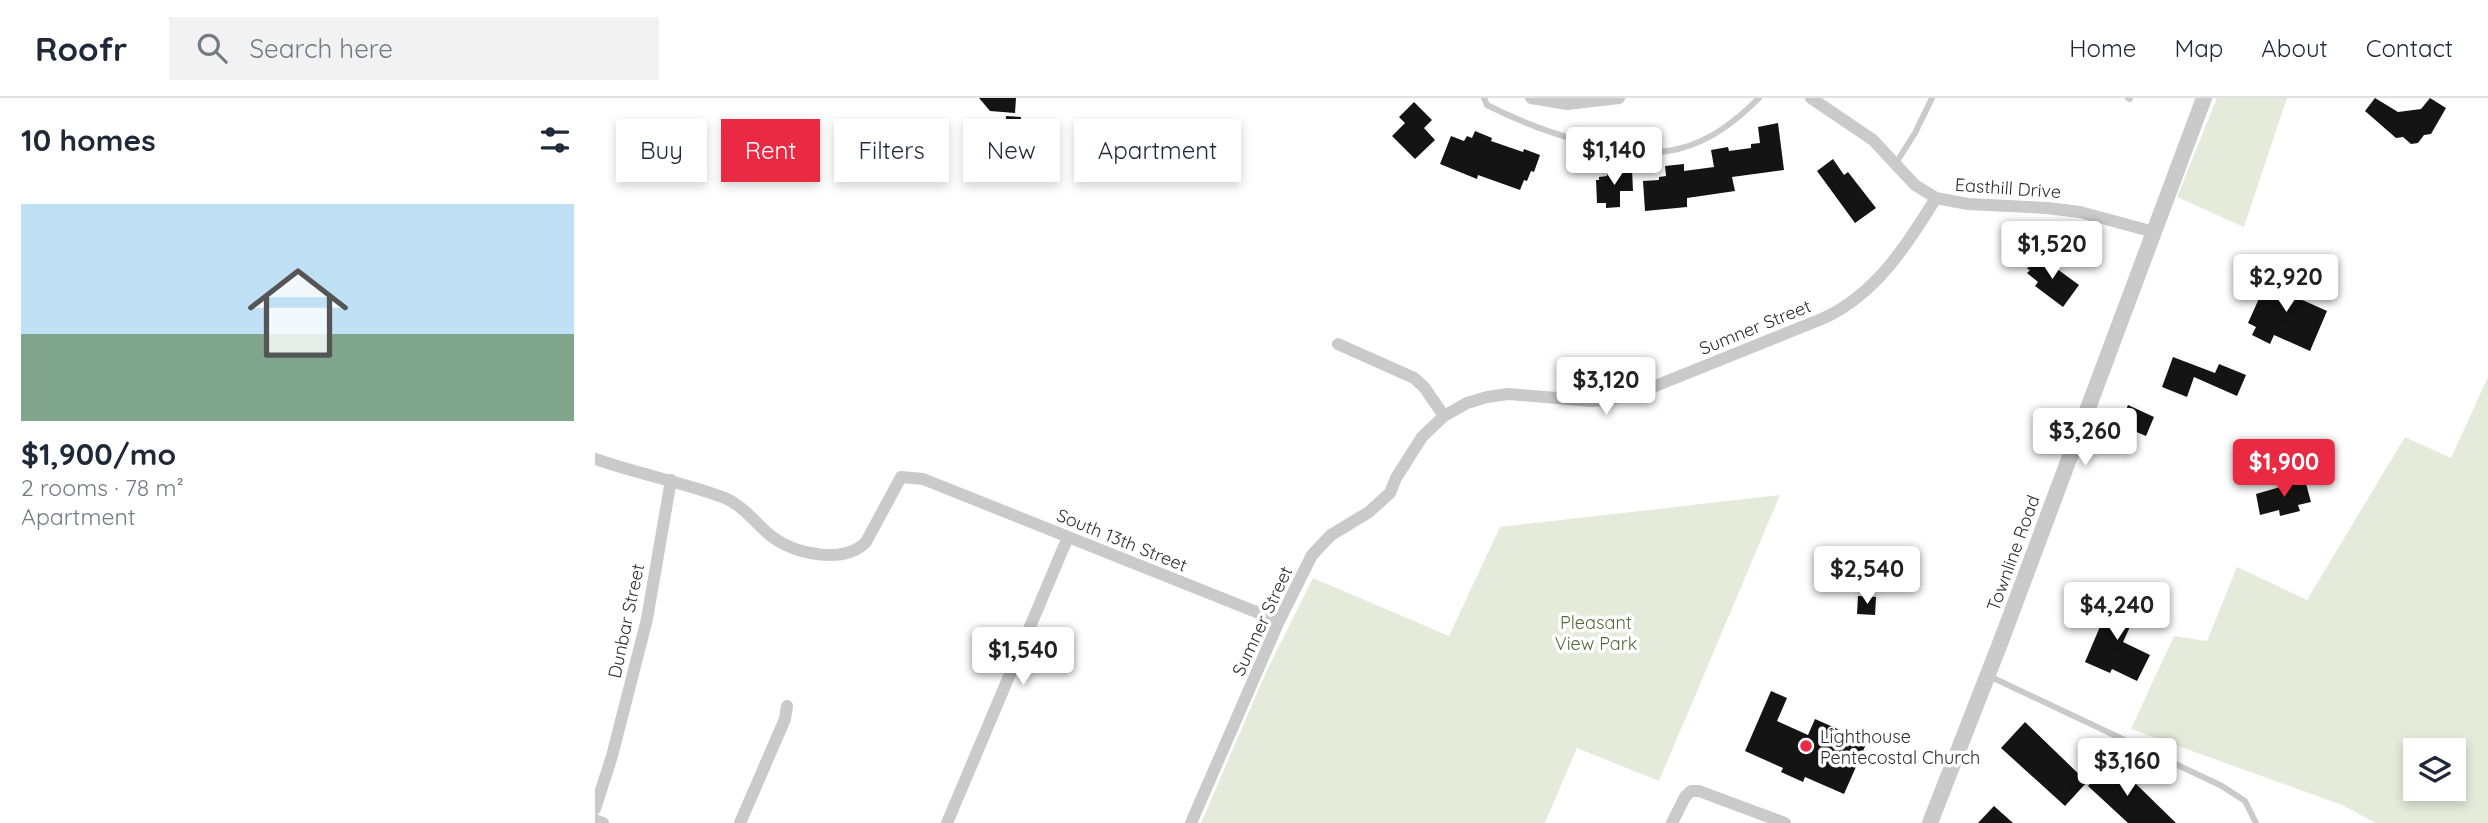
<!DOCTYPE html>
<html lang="en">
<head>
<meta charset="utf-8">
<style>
	:root { --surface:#fff; --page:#f2f2f3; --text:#1f2937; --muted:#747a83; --line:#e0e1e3; --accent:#ea2a43 }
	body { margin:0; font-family:Quicksand,sans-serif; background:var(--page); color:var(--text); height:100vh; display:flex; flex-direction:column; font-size:26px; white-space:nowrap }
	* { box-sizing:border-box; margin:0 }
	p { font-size:23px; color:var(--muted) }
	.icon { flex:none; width:38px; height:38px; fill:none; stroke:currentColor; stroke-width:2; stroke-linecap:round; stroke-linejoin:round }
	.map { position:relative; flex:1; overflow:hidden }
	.drawer { display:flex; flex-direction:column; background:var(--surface); width:595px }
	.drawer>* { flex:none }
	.guide { position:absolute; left:21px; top:21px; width:665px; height:63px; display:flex; gap:14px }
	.controls { position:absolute; left:1808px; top:640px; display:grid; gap:14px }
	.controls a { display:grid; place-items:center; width:63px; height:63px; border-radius:0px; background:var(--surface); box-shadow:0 4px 10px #0003; font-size:35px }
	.price { position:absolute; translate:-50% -60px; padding:0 16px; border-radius:7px; background:#fff; color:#222; font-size:23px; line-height:46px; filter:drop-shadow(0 2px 4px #0008) }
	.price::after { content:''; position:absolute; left:50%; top:42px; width:21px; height:16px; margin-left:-10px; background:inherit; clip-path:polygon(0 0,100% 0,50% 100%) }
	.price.current { background:var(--accent); color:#fff }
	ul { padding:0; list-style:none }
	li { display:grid; align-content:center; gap:14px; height:371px; padding:0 21px }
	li+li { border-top:2px solid var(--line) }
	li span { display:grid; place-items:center; height:217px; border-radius:0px; color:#555 }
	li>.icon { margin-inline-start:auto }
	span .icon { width:126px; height:126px; fill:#fffc; stroke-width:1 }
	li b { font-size:30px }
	h2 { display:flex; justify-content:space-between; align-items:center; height:84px; padding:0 21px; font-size:30px }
	.pill { padding:0 24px; border-radius:0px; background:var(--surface); box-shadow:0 4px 10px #0003; font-size:24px; line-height:63px }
	.pill.current { background:var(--accent); color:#fff }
	header { display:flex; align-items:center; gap:42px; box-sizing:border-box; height:98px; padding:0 35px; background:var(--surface); border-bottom:2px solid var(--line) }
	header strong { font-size:33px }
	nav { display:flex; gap:38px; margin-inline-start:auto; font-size:24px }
	.search { width:490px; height:63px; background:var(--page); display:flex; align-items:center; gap:18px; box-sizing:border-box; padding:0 24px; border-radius:0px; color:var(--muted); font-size:26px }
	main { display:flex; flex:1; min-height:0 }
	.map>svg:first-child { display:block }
	.green { fill:#e4ebda; fill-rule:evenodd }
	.building { fill:#141414 }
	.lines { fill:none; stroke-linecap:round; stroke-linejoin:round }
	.service { stroke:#cacaca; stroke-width:6 }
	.minor { stroke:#cacaca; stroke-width:12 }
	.tertiary { stroke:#cacaca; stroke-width:16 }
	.poi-dot { fill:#ea2a43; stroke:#fff; stroke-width:2.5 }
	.labels { text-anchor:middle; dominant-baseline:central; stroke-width:7; stroke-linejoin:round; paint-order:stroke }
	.street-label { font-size:18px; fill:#2d2d2d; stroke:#fff }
	.park-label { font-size:18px; fill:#536a3a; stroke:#fff }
	.poi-label { font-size:18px; fill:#2d2d2d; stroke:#fff; text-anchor:start }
</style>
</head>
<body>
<header>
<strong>Roofr</strong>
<div class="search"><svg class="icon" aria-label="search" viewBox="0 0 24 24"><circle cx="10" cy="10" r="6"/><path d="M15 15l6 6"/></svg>Search here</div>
<nav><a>Home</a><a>Map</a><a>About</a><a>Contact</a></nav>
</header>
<main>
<section class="drawer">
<h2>10 homes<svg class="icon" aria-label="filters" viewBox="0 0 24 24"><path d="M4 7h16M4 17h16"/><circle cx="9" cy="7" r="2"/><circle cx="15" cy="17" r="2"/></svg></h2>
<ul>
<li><span style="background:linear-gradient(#bfe0f5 60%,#7fa58c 0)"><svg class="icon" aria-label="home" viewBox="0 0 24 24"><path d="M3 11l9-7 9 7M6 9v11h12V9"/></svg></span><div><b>$1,900/mo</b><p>2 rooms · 78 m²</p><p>Apartment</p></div></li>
</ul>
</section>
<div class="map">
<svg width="1893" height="725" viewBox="0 0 1893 725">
	<rect width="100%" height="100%" fill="#fff"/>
	<path class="green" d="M1622,0h70l-43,129 -67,-30z
		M282,24l14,39 -21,8 -14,-40z
		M1893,279v446h-112l-34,-18 -211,-76 43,-93 33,5 30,-74 70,33 98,-163 46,21zM1820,653h38v38h-38z
		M1185,397l-121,286 -82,-33 -32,75h-344l66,-153 46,-92 136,58 51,-109z"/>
	<path class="building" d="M384,0h37l-1,15 -25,-2z
		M1780,0l23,14 23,-3 9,-11 16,10 -15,26 -7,1 -6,8 -7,1 -8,-7 -7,1 -31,-27z
		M819,4l18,18 -8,8 11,12 -20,19 -23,-23 13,-13 -6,-6z
		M411,18l15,1 -1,17 -15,-1z
		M1183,25l6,47 -52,7 3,14 -48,7v9l-42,4 -2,-30 16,-1v-3l7,-1 -1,-10 19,-2v7l30,-4 -3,-17 17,-3 1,4 22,-3v-4l9,-1 -2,-16z
		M880,33l17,7 -1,3 32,11 1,-3 16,6 -6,17 -3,-1 -4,10 -3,-1 -4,10 -42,-15 -1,4 -37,-15 11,-28 13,5 3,-5 5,2z
		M1238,61l11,16 4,-3 28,36 -21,15 -38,-52z
		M1037,71l1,22h-13v16l-14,1v-5h-9l-1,-23h3v-3l8,-1v-6z
		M1443,157l41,30 -16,22 -28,-21 3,-4 -11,-9 3,-3 -3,-1z
		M1685,169l17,8 -8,19 38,17 -17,40 -36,-16 -4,9 -18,-9 4,-8 -8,-4 18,-40 6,3z
		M1578,259l42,16 4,-9 27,11 -9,21 -43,-19 -7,20 -25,-10z
		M1533,307l26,12 -8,19 -26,-11z
		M1710,382l6,22 -13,3 2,6 -20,5 -1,-6 -19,5 -4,-21z
		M1263,498l18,1 -1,18 -18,-1z
		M1518,498l26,11 -16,35 27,13 -13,26 -25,-12 -2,4 -25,-11z
		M1176,593l16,7 -10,23 31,14 7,-16 52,23 -23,52 -39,-17 -2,5 -22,-10 2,-4 -38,-17z
		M1430,624l62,60 -22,24 -64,-58z
		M1515,664l25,21 41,40h-48l-40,-37z
		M1399,708l19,17h-35z"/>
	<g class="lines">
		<path class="service" d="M889,0l3,7c47,24 137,57 191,44 33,-8 58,-28 81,-51
			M1533,0l2,1
			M1301,65l19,-30 17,-35
			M1394,578l233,110 23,15 11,22"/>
		<path class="minor" d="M936,0l36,6 52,-6
			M1216,0l62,42 42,45 21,13 32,6 79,4 33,4 74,20
			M743,246l76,34 10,9 20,29
			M0,361c43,15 87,23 130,39 19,8 30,25 46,38 24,18 72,29 95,6l35,-65 22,2 356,142
			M0,711l17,-53 35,-137 24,-139
			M0,722l8,3
			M145,725l45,-104 2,-13
			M352,725l121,-286
			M596,725l88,-202 33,-66 19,-20 38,-23 21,-19 6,-15 26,-41 22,-21 23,-13 20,-6 21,-3 84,7 41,-6 191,-77c52,-24 83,-73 112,-120
			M1077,725l13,-26 6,-6h8l86,32"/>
		<path class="tertiary" d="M1335,725l71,-182 203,-543"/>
	</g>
	<circle class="poi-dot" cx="1211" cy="648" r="7"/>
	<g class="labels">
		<g class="street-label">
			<text transform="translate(1413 90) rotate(4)">Easthill Drive</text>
			<text transform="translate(1160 229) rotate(-22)">Sumner Street</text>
			<text transform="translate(527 442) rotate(22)">South 13th Street</text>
			<text transform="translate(1418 455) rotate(-70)">Townline Road</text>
			<text transform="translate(31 523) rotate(-78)">Dunbar Street</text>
			<text transform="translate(667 523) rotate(-65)">Sumner Street</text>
		</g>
		<g class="park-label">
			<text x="1001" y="524">Pleasant<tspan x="1001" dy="21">View Park</tspan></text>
		</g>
		<g class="poi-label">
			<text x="1225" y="638">Lighthouse<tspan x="1225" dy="21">Pentecostal Church</tspan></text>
		</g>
	</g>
</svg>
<div class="controls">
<a><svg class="icon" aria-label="layers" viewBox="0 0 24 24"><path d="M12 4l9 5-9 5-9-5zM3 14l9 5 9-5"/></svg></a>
</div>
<b class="price" style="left:1019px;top:89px">$1,140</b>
<b class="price" style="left:1457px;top:183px">$1,520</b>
<b class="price" style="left:1691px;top:216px">$2,920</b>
<b class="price" style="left:1011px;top:319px">$3,120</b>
<b class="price" style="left:1490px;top:370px">$3,260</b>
<b class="price current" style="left:1689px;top:401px">$1,900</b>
<b class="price" style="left:1272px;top:508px">$2,540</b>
<b class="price" style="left:1522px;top:544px">$4,240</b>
<b class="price" style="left:428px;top:589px">$1,540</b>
<b class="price" style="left:1532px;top:700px">$3,160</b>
<div class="guide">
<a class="pill">Buy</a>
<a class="pill current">Rent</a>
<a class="pill">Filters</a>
<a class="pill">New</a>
<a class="pill">Apartment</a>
</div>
</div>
</main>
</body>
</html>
